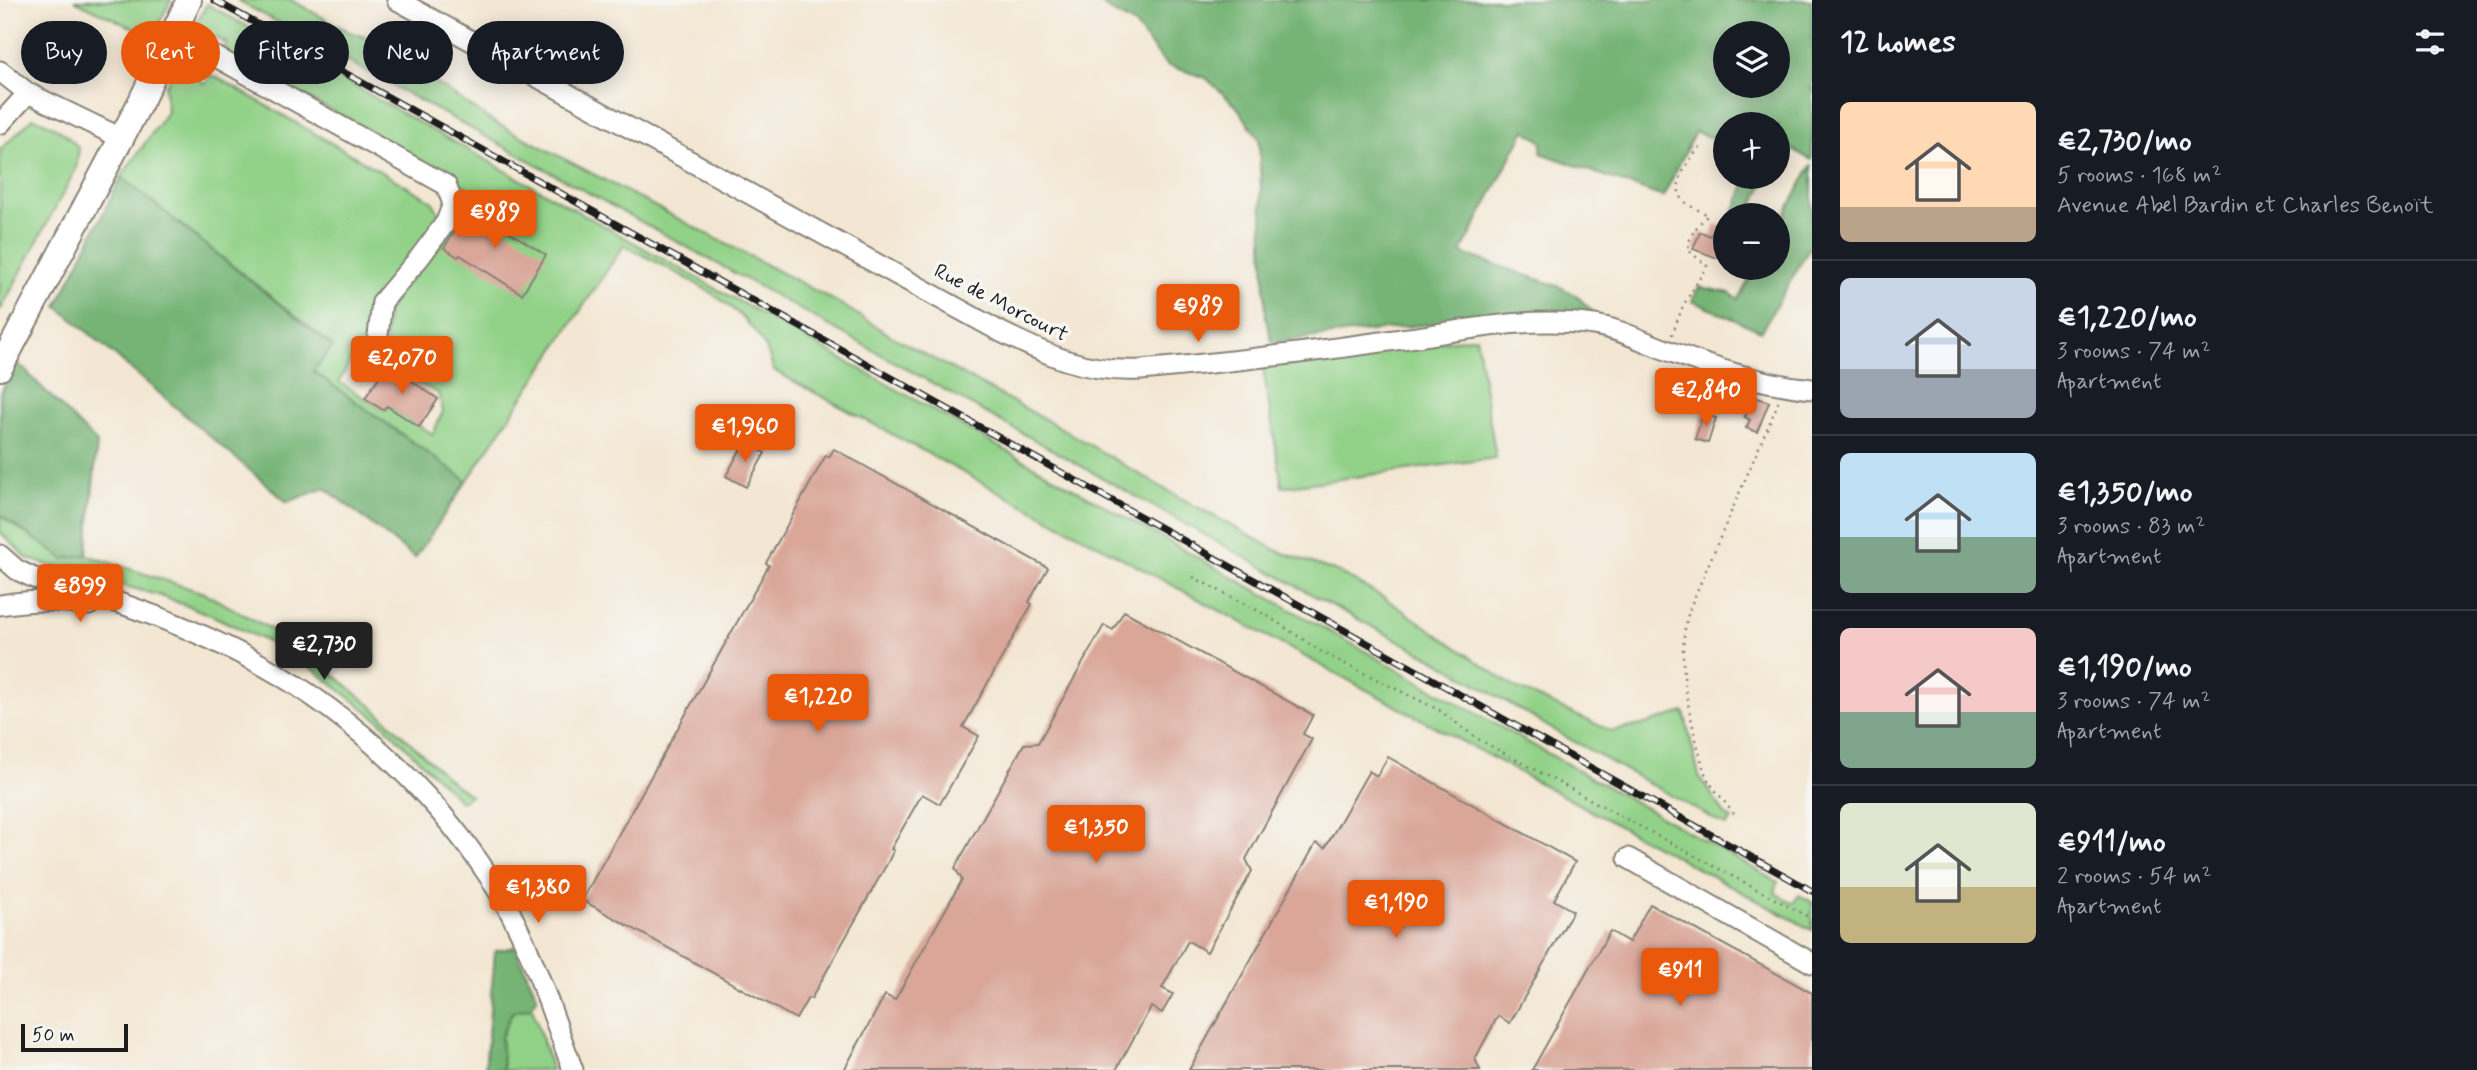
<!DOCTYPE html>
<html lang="en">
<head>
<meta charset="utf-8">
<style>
	:root { --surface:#171b24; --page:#242831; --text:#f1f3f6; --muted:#9ea1a6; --line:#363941; --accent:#ea580c }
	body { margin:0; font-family:Mynerve,sans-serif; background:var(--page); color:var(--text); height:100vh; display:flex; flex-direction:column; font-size:26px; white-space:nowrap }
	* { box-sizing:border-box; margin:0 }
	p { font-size:23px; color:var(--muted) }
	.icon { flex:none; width:38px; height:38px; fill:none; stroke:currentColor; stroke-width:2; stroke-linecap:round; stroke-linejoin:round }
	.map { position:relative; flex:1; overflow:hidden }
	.drawer { display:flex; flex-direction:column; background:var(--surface); width:665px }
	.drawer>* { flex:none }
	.hud { position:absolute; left:21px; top:21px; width:665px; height:63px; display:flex; gap:14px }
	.controls { position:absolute; left:1713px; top:21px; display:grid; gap:14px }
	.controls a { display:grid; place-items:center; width:77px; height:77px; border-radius:50%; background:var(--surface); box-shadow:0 4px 18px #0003; font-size:35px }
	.scale { position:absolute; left:21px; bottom:18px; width:107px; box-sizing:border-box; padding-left:7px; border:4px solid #1c1c1c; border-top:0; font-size:19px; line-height:24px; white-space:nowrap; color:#1c1c1c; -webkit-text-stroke:5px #f6f6f2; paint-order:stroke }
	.price { position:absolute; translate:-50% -60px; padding:0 16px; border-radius:7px; background:var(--accent); color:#fff; font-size:23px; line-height:46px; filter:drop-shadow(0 2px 4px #0008) }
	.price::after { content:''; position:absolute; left:50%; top:42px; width:21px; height:16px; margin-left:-10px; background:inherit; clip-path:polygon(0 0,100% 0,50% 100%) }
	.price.current { background:#222; color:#fff }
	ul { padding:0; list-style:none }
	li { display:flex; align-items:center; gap:21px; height:175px; padding:0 28px }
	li+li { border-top:2px solid var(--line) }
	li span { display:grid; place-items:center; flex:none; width:196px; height:140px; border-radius:10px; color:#555 }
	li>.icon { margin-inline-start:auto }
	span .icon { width:84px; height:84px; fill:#fffc; stroke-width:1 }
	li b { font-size:30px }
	h2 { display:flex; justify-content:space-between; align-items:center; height:84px; padding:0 28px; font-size:30px }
	.chip { padding:0 24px; border-radius:32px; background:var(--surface); box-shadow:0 4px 18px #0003; font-size:24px; line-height:63px }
	.chip.current { background:var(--accent); color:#fff }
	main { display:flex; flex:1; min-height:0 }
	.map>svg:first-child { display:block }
	.green { fill:#92d288; stroke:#577752; stroke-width:2 }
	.forest { fill:#75b474; stroke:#486848; stroke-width:2; fill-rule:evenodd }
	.building { fill:#d9a698 }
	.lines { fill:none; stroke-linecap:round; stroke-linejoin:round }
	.minor-casing { stroke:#888278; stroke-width:23 }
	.major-casing { stroke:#888278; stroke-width:28 }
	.path { stroke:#888278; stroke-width:2.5; stroke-dasharray:2 5; stroke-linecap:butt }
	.minor { stroke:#fff; stroke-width:19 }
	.major { stroke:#fff; stroke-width:24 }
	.rail-casing { stroke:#1c1c1c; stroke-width:7 }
	.rail { stroke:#f6f6f2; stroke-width:4.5; stroke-dasharray:13; stroke-linecap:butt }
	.labels { text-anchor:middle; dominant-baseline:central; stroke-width:7; stroke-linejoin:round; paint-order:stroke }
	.street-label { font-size:21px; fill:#1c1c1c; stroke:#f6f6f2 }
</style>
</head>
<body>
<main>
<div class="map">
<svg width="1812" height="1070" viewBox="0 0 1812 1070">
	<rect width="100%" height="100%" fill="#f6f6f2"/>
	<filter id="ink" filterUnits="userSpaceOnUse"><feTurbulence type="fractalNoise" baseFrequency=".0143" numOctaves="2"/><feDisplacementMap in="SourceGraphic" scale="14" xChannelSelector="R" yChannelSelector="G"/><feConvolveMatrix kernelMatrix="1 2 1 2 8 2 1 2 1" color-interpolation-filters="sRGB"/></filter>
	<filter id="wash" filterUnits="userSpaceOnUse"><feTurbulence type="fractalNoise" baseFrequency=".00686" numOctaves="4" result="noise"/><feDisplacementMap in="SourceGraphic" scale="28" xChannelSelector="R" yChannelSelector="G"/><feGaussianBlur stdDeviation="1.57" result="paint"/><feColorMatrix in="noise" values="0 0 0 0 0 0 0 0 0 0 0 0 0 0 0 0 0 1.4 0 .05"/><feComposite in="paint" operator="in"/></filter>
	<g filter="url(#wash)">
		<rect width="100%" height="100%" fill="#f3e7d3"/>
		<path class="green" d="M74,0h97l-18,35 -29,-11z
			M237,0h54l58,32 22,7 121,82 347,182 54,34 163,88 119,70 103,56 62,22 46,26 130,89 95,43 31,-6 42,-13 15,64 27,40 6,3 -6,7 -162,-90 -128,-76 -107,-56 -582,-324z
			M207,4l1571,878 -3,11 18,10 6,-8 13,7v28l-1039,-560c-12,-64 -98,-96 -149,-125l-157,236 -154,-110 20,-25 -212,-169 46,-65 -2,-25 10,-20 30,17 5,-8 8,2 214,123 7,12 -4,10 -66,121h-10l-20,38 43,27 5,-3 46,28 10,-23 -5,-18 -31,-15 4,-13 -17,-11 -9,-12 2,-30 12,-19 82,-95 -18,-13 -117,-67 -125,-64 6,-11 -33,-15z
			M33,118c19,6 34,15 46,31l-3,20 -76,142v-161z
			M1476,337l20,121 -214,29 -19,-119z
			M0,515c20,15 62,47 87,40l117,38 102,55 27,26 42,35 78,74 17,12 -9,7 -80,-80 -64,-50 -51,-31 -55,-26 -50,-19 -133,-37 -28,-27z
			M532,1007l20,63h-49l-2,-33 11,-25z"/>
		<path class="forest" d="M1097,0h715v160l-25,-13 -9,11v-34h-52l-1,18 -30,-10 -32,65 -122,-44 1,-11 -17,-12 -64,123 97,33 18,9 17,17 -7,7 -48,-7 -266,30 -6,-23 -7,-180 -22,-32 -31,-29 -40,-13 -32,-41 -24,-13zM1726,33h52v53h-52z
			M1812,164v80l-51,87 -69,-30 7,-14 31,6 8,6 18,-31h22v-41z
			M121,177l212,170 -20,24 154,110 -52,77 -90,-70 -38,14 -230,-196z
			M1748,177h19l-18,38h-16z
			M17,362l80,81 -10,112 -23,4 -64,-44v-121z
			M515,947l22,49 -5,11 -20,5 -11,25 2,33h-18l10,-119z"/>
		<g id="blocks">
			<path class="building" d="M471,205l15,8 -2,3 62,39 -24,39 -62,-39 -2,2 -14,-9z
				M1716,224l10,4v33l-33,-12 7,-17 11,4z
				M393,368l45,31 -19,28 -32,-21 -4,4 -18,-12 18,-27z
				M1752,396l17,6 -12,30 -11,-4 4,-8 -5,-3 2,-5 -2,-1z
				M1703,414l13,4 -8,25 -13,-4z
				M745,441l20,12 -19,34 -20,-11z
				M834,449l214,119 -19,34 3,2 -69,123 16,9 -39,68 -18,-10 -31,55 3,1 -6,12 -77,137 -3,-1 -12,21 -214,-119 187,-335 -3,-2 60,-108 3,2z
				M1124,611l189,104 -10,19 9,5 -66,120 6,12 -45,81 -19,-11 -26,47 11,6 -11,19 -11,-6 -35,63h-272l41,-75 10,5 67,-120 -7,-12 69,-124 14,-1 66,-118 9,5z
				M1388,757l187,105 -21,38 19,11 -63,112 -12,-7 -23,43 5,11h-291l127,-227 9,5 44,-77 8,5z
				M1650,904l162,89v77h-280l78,-139 19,11z"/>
		</g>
	</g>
	<g filter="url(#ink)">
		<use href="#blocks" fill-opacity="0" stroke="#888278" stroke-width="2"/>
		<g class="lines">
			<defs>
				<path id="minor" d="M397,0l602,331c48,24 86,42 142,39 89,-8 179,-19 268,-32 62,-9 123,-22 185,-13 26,4 50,17 75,26 47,18 93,33 143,38
					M170,37l48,21 228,127 7,19 -7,18 -26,35 -38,45 -5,42 8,15
					M0,71l28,22 93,45
					M0,124l28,-31
					M0,555l17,15 17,8c79,20 157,48 228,87 93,51 183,138 238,229 32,54 51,117 73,176
					M0,605c30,-5 59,-6 89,0
					M1628,858l184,105"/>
				<path id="major" d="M0,368l141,-267 48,-101"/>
			</defs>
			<use href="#minor" class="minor-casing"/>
			<use href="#major" class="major-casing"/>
			<path class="path" d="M1672,335l11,-29 24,-40 -19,-16c1,-16 9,-24 20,-35 -9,-5 -24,-10 -28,-20 -7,-16 13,-40 23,-51
				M1193,577l73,38 59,39 114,56 39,29 334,180
				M1734,814l-25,-32 -5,-11c-13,-53 -32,-113 -13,-166l88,-204"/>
			<use href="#minor" class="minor"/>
			<use href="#major" class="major"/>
			<defs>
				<path id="rail" d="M214,0l1598,891"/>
			</defs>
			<use href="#rail" class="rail-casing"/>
			<use href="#rail" class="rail"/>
		</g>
	</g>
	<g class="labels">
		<g class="street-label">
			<text transform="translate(1001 303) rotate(27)">Rue de Morcourt</text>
		</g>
	</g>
</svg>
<div class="controls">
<a><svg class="icon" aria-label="layers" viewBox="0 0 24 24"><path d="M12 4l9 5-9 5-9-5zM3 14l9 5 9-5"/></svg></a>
<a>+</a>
<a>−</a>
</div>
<div class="scale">50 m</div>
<b class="price" style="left:495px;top:250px">€989</b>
<b class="price" style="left:1198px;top:344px">€989</b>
<b class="price" style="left:402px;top:396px">€2,070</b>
<b class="price" style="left:1706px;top:428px">€2,840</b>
<b class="price" style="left:745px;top:464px">€1,960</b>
<b class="price" style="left:80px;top:624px">€899</b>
<b class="price current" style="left:324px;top:682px">€2,730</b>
<b class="price" style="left:818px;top:734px">€1,220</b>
<b class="price" style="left:1096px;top:865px">€1,350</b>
<b class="price" style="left:538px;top:925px">€1,380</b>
<b class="price" style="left:1396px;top:940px">€1,190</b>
<b class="price" style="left:1680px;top:1008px">€911</b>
<div class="hud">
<a class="chip">Buy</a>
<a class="chip current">Rent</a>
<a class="chip">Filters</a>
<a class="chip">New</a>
<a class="chip">Apartment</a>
</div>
</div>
<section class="drawer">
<h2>12 homes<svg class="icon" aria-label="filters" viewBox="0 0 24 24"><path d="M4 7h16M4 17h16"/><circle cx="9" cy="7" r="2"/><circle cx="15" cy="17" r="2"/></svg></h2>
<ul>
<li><span style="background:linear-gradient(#ffd9b3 75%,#b9a48a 0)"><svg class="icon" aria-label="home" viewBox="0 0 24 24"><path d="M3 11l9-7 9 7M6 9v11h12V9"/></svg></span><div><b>€2,730/mo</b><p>5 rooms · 168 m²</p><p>Avenue Abel Bardin et Charles Benoït</p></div></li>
<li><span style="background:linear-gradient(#c9d6e8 65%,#9aa5b1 0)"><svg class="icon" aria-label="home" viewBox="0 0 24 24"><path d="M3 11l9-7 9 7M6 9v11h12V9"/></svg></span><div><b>€1,220/mo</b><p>3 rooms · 74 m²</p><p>Apartment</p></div></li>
<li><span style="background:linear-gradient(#bfe0f5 60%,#7fa58c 0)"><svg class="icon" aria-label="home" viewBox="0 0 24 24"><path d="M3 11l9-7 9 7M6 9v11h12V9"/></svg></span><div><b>€1,350/mo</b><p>3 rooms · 83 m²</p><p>Apartment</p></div></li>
<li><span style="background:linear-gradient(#f6c9c9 60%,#7fa58c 0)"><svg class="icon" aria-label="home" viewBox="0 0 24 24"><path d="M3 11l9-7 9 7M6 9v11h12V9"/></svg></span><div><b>€1,190/mo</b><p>3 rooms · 74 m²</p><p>Apartment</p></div></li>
<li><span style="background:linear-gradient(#dfe7d0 60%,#c2b280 0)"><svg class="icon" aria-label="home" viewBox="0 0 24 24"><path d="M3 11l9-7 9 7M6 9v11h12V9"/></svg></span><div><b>€911/mo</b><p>2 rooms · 54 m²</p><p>Apartment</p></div></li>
</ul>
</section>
</main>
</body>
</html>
